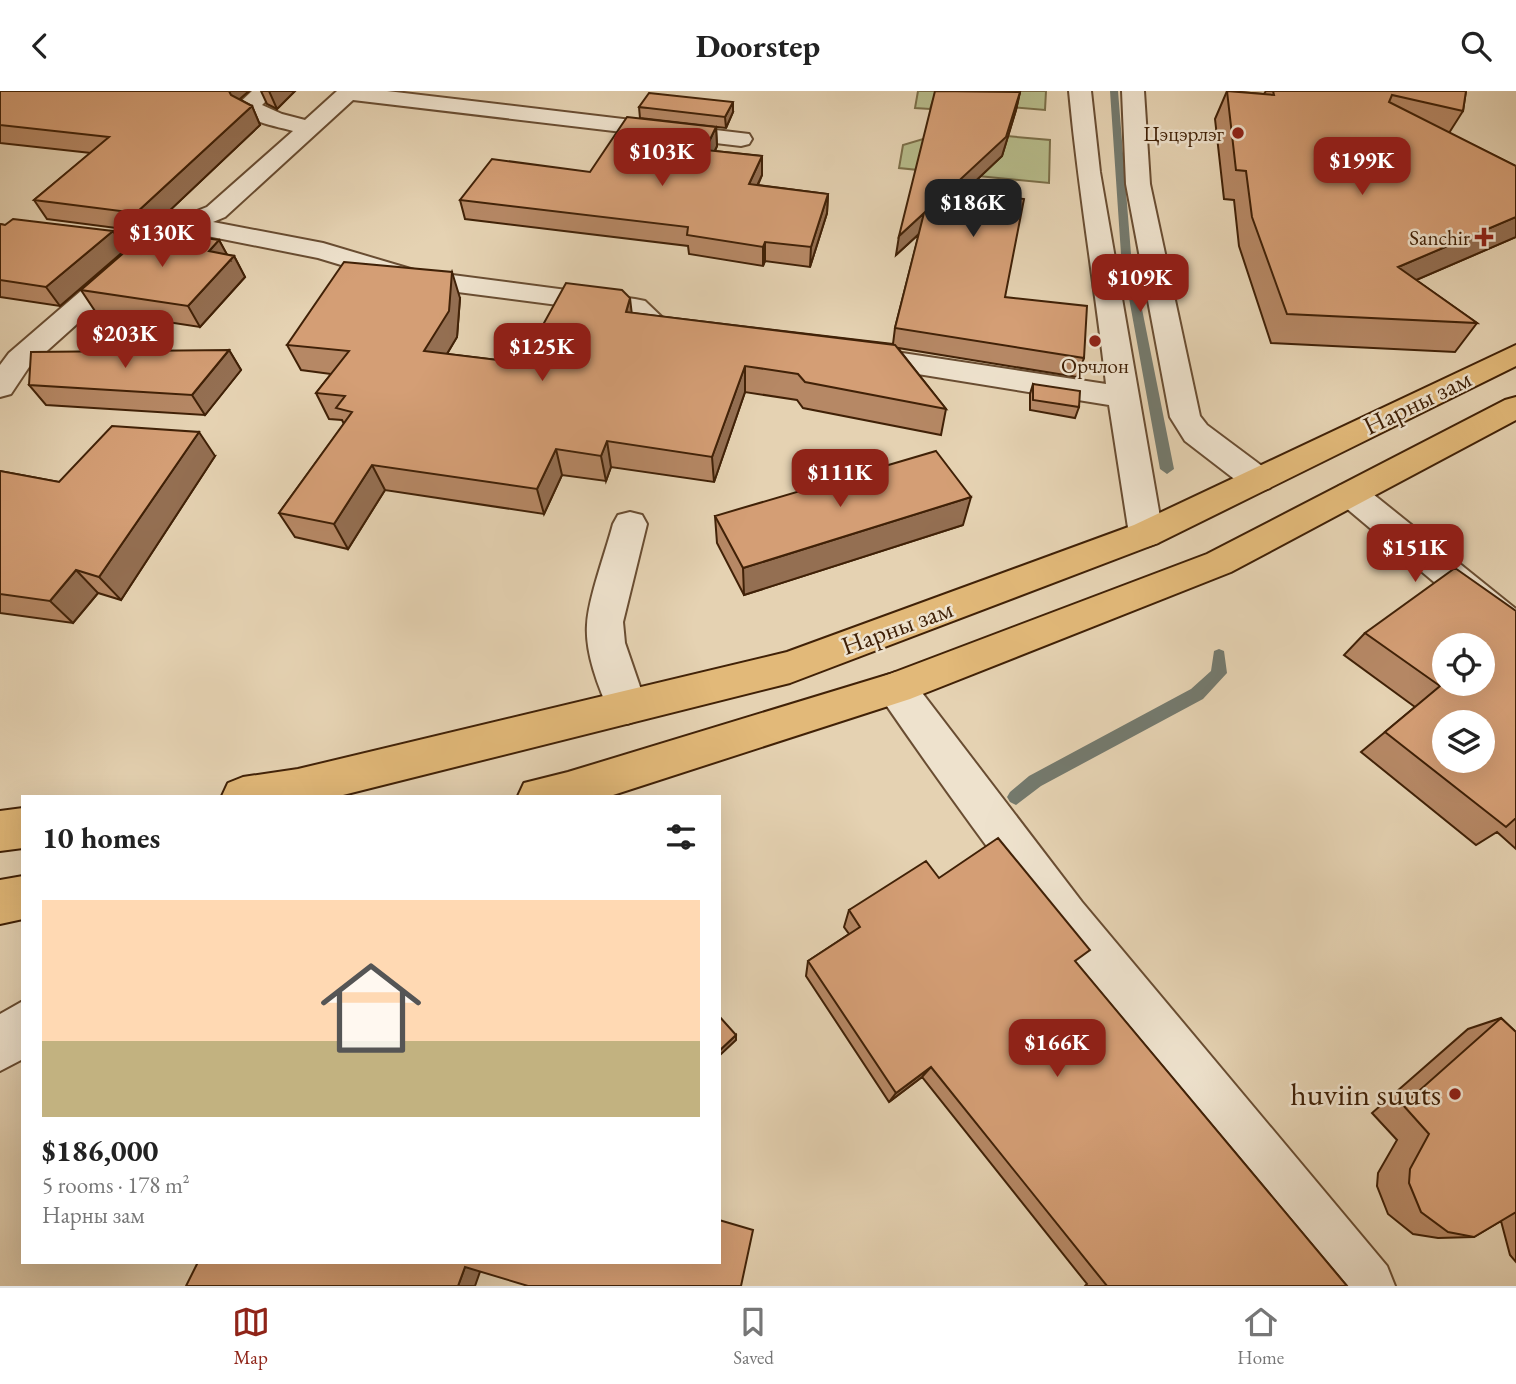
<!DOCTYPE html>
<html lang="en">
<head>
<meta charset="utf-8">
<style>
	:root { --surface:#fff; --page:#f6f6f6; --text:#222; --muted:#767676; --line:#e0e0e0; --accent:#8f2418 }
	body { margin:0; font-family:"EB Garamond",serif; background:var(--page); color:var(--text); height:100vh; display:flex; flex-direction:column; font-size:26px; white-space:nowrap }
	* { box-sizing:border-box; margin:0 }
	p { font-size:23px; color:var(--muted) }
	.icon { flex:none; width:38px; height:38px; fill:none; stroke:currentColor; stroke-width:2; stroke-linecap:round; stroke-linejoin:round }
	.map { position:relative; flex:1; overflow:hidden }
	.details { position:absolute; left:21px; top:704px; width:700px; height:469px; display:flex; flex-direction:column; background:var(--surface); border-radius:0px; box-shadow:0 7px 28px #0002 }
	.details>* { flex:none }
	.tools { position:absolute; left:1432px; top:542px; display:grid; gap:14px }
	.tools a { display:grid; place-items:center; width:63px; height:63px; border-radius:50%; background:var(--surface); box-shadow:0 7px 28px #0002; font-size:35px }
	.price { position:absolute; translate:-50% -60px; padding:0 16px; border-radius:14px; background:var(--accent); color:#fff; font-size:23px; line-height:46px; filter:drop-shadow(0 2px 4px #0008) }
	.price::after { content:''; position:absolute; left:50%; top:42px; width:21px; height:16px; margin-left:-10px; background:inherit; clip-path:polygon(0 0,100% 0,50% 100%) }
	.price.current { background:#222; color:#fff }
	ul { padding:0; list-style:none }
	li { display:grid; align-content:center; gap:14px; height:371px; padding:0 21px }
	li span { display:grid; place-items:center; height:217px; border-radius:0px; color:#555 }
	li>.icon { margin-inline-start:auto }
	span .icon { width:126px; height:126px; fill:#fffc; stroke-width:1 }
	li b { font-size:30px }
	h2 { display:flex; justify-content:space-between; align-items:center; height:84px; padding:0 21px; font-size:30px }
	header { display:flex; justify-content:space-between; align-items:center; height:91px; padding:0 21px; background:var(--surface); font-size:32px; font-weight:700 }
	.dock { display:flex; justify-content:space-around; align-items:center; height:98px; border-top:2px solid var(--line); background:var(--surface); font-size:19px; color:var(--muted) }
	.dock a { display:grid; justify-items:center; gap:4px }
	.dock .current { color:var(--accent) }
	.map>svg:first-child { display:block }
	.green { fill:#b6bb8a; stroke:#7b6e48; stroke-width:2 }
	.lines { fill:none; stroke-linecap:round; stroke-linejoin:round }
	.stream { fill:#747a6e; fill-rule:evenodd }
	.minor-casing { stroke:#694d32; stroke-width:4 }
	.major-casing { stroke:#402107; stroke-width:4 }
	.minor { fill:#eee2cd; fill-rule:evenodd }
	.major { fill:#e2b979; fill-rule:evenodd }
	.wall { fill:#b68865; stroke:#402107; stroke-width:2 }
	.shaded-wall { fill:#946f52; stroke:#402107; stroke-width:2 }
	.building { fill:#d49e75; stroke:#402107; stroke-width:2; fill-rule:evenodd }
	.poi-dot { fill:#8f2418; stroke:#eee2cd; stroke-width:2.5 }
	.labels { text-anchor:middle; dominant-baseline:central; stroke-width:5; stroke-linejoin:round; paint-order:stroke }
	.far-poi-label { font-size:21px; fill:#402107; stroke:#eee2cd; text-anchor:end }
	.street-label { font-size:26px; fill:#402107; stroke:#eee2cd }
	.near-poi-label { font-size:32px; fill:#402107; stroke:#eee2cd; text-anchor:end }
</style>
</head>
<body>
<header><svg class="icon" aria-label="back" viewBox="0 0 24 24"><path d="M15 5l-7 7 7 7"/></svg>Doorstep<svg class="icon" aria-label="search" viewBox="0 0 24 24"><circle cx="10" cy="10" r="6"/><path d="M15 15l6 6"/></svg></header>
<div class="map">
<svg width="1516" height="1195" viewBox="0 0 1516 1195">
	<rect width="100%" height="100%" fill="#e5d2b2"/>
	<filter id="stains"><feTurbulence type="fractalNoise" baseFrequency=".00286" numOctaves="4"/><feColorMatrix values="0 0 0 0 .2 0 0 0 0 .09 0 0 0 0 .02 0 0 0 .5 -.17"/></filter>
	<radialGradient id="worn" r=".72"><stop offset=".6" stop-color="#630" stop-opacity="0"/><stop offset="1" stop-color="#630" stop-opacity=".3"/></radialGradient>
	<path class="green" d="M918,0h128l-1,19 -112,-10 -3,9 -15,-1z
		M950,40l100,9 -1,43 -150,-15 4,-23z"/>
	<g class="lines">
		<path class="stream" d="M1110,0h8l13,163 43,215 -7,5 -7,-5 -39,-215z
			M1219,558l5,2 3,22 -24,26 -162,87 -25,19 -6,-3 -3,-5 3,-5 19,-16 162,-87 20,-18 3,-20z"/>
		<defs>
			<path id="minor" d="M252,0h24l-14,14 20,9 23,6 32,-29h50l362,43 3,5 -3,5 -8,2 -388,-46 -128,117 -12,5 110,21 91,27 221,29 10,2 23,22 30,5 4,6 -4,6c-33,9 -49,-4 -71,-26l-216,-28 -93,-28 -131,-26 -9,3 -9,-3 -4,-5 4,-5 38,-15 86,-76c-18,-5 -46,-9 -57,-25z
				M1069,0h22l9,81 63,362 -5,9 -12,4 -12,-4 -5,-9 -20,-129 -253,-41 -10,-3 -5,-6 5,-6 10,-3 250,38c-11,-98 -28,-195 -37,-293z
				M1122,0h22l6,93 50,232 7,9 63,47 4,8 -4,8 -12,4 -12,-4 -61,-47 -15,-24 -44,-233z
				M127,166l9,2 4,6 -4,6 -107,96 -18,27 -11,3v-32l9,-12 109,-94z
				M1351,391l12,4 153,123v36l-13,-5 -164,-138 -4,-8 4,-8z
				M630,421l12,3 5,9 -24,98 2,21 22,64 -6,12 -14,5 -14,-5c-13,-27 -28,-65 -26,-94 1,-26 19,-74 26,-101l5,-9z
				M896,581l14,5 172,225 305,364 8,20h-64c-155,-191 -309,-383 -449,-587l-5,-11 5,-11z
				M23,910v58l-23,12v-57z"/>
			<path id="major" d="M1516,254v21l-358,177 -368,140 -451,113h-117l6,-13 15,-6 55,-8 489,-117 347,-127z
				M1516,306v23l-285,152 -321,127 -300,97h-92l6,-13 44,-11 322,-98 317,-120 298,-154z
				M23,717v40l-23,3v-40z
				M23,785v43l-23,5v-44z"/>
		</defs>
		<use href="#minor" class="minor-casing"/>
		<use href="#major" class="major-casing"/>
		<use href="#minor" class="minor"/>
		<use href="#major" class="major"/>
	</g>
	<path class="wall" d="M0,0h249l-10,8 13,7 8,19 -113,107 -100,-13 -13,-19 57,-47 -91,-10z
		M261,0h34l-18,18 -10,-5z
		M1227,0l37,3 2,-3h200l-3,20 -14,22 67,33v71l-100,43 61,43 -22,29 -184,-9 -32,-97 -5,-46 -10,-1 -9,-80z
		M1020,1l-4,18 -14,46 -37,35 40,106 79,61 -7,19 -179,-29 48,61 -5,26 -138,-27 -6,-8 -52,-8 -31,90 -103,-15 -5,14 -44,-6 -18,39 -159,-24 -37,59 -53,-12 -16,-24 65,-89 -2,-4 -13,-1 -13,-26 15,-19 -30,-4 -14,-25 173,-47 -3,39 -10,17 75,9 110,-50 261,31 2,-16 24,-94 -23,21z
		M639,16l94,5 -7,16 -86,-10z
		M716,36l1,19 -2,5 47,5v19l-4,10 70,9 -1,19 -17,54 -45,-6 -2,5 -74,-12 -1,-8 -223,-27 -5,-19 130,-28z
		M0,133l125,26 -65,56 -60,-9z
		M219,149l8,15 7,1 11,21 -45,50 -105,-16 -14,-21z
		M229,259l12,20 -36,45 -159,-10 -17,-20z
		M1033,293l46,23 -4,11 -45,-8v-16z
		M215,365l-94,144 -23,-7 -25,30 -73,-10v-142l59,11z
		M715,425l248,9 -219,70 -27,-52z
		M1516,520v238l-19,-17 -21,13 -115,-93 54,-45 -71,-52 21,-22z
		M939,787l137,85 271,323h-262l2,-2 -165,-207 -33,25 -83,-126 2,-15 41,-27 -5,-7 5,-17z
		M1501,927l15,14v230l-6,-7 -9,-34 -27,16 -36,1 -25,-4 -25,-20 -11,-28 1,-13 19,-33 -25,-27 96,-84z"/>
	<path class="shaded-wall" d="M228,0h21l-15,13z
		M269,0h26l-18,18z
		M1020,1l-4,18 -14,46 -55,52 3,-19z
		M733,11v10l-7,16 -1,-11z
		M252,15l8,19 -113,107 -11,-19z
		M716,36l1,19 -11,23 -1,-19z
		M762,65v19l-13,28v-19z
		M828,103l-1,19 -17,54 1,-20z
		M924,122l-3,19 -25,23 3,-19z
		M1516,126v20l-137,59 19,-29z
		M113,140l12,19 -65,56 -14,-19z
		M219,149l11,20 -21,-9z
		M765,151v19l-2,5v-19z
		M234,165l11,21 -45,50 -12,-21z
		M452,181l8,26 -3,39 -24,40 -9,-26z
		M630,207l3,26 -7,-12z
		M229,259l12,20 -36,45 -13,-20z
		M745,275v26l-31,90 -2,-25z
		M199,341l16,24 -94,144 -22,-23z
		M607,350l4,26 -5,14 -5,-25z
		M556,358l6,26 -18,39 -7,-25z
		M372,374l13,25 -37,59 -14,-25z
		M971,406l-8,28 -219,70 -1,-27z
		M76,479l22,23 -25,30 -23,-22z
		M736,944v5l-17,16v-5z
		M931,976l-9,10 -33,25 7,-9z
		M482,1175l-7,20h-17l7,-19z"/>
	<path class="building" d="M0,0h229l2,4 21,11 -116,107 -102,-13 75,-63 -109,-12z
		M935,0l85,1 -14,45 -56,52 74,10 -19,98 82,9 -3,52 -189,-30 29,-115 -25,23z
		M1227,0l47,4 -1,-4h193l-3,20 -71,-16 -3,7 127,64v51l-118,50 79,56 -190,-9 -35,-97 -6,-46 -10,-1z
		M649,2l84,9 -8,15 -86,-10z
		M627,26l89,10 -11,23 57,6 -13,28 79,10 -17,53 -46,-5 -2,5 -76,-12 1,-8 -228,-27 32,-41 98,13z
		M13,128l100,12 -67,56 -46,-7v-56l5,1z
		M150,139l69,10 -10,11 25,5 -46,50 -107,-16z
		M344,171l108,10 -3,39 -25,40 98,12 44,-80 56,7 8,8 -4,14 269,33 51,64 -141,-27 -7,-8 -53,-8 -33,91 -105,-16 -6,15 -45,-7 -19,40 -165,-24 -38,59 -55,-11 73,-101 -16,-4 9,-12 -29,-3 33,-42 -62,-6z
		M229,259l-37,45 -163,-10 2,-33z
		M1033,293l47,7 -1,16 -46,-7z
		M112,335l87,6 -100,145 -23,-7 -26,31 -50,-7v-123l59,11z
		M936,360l35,46 -228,71 -28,-52z
		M1455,477l61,43v207l-10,9 -121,-95 55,-46 -75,-53zM1444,555h38v38h-38zM1444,632h38v38h-38z
		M998,747l92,112 -15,11 272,325h-240l-176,-219 -35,26 -88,-132 52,-34 -11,-17 77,-49 13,17z
		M719,925l17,19 -17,16z
		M1501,927l15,14v180l-42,25 -26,-5 -27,-20 -12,-29 1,-14 19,-35 -26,-29z
		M719,1129l34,10 -12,56h-213l-63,-19 -7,19h-272l12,-24h521z"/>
	<g class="poi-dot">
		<circle cx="1238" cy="42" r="7"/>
		<path d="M1480.5 135.5h7v7h7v7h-7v7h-7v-7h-7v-7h7z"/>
		<circle cx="1095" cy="250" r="7"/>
		<circle cx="1455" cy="1003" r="7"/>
	</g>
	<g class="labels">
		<g class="far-poi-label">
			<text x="1224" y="42">Цэцэрлэг</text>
			<text x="1470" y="146">Sanchir</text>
			<text x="1095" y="274" text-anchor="middle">Орчлон</text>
		</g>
		<g class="street-label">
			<text transform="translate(1417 311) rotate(-26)">Нарны зам</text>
			<text transform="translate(897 536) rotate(-20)">Нарны зам</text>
		</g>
		<g class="near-poi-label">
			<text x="1441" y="1003">huviin suuts</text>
		</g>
	</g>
	<rect width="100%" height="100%" filter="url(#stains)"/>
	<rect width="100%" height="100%" fill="url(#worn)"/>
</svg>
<div class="tools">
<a><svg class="icon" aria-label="locate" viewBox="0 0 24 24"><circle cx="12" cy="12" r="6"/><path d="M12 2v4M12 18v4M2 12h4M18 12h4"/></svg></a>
<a><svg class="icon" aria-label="layers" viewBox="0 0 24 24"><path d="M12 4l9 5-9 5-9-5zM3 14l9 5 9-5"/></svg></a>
</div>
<b class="price" style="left:662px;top:97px">$103K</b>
<b class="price" style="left:1362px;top:106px">$199K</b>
<b class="price current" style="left:973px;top:148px">$186K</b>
<b class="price" style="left:162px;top:178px">$130K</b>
<b class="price" style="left:1140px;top:223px">$109K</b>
<b class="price" style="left:125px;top:279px">$203K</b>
<b class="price" style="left:542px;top:292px">$125K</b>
<b class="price" style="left:840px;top:418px">$111K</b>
<b class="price" style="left:1415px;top:493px">$151K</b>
<b class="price" style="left:1057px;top:988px">$166K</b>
<section class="details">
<h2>10 homes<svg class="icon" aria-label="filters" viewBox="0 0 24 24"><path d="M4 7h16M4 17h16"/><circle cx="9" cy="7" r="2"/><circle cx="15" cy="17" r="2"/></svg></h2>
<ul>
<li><span style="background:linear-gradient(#ffd9b3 65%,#c2b280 0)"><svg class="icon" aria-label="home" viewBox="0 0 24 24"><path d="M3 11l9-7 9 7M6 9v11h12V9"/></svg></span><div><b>$186,000</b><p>5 rooms · 178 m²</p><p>Нарны зам</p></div></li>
</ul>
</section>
</div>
<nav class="dock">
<a class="current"><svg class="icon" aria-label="map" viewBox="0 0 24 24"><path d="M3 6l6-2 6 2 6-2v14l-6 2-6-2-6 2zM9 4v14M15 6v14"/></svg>Map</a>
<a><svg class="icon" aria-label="saved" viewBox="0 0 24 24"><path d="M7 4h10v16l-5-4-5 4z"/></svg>Saved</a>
<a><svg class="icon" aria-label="home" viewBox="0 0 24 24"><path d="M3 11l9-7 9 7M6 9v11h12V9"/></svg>Home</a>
</nav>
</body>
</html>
